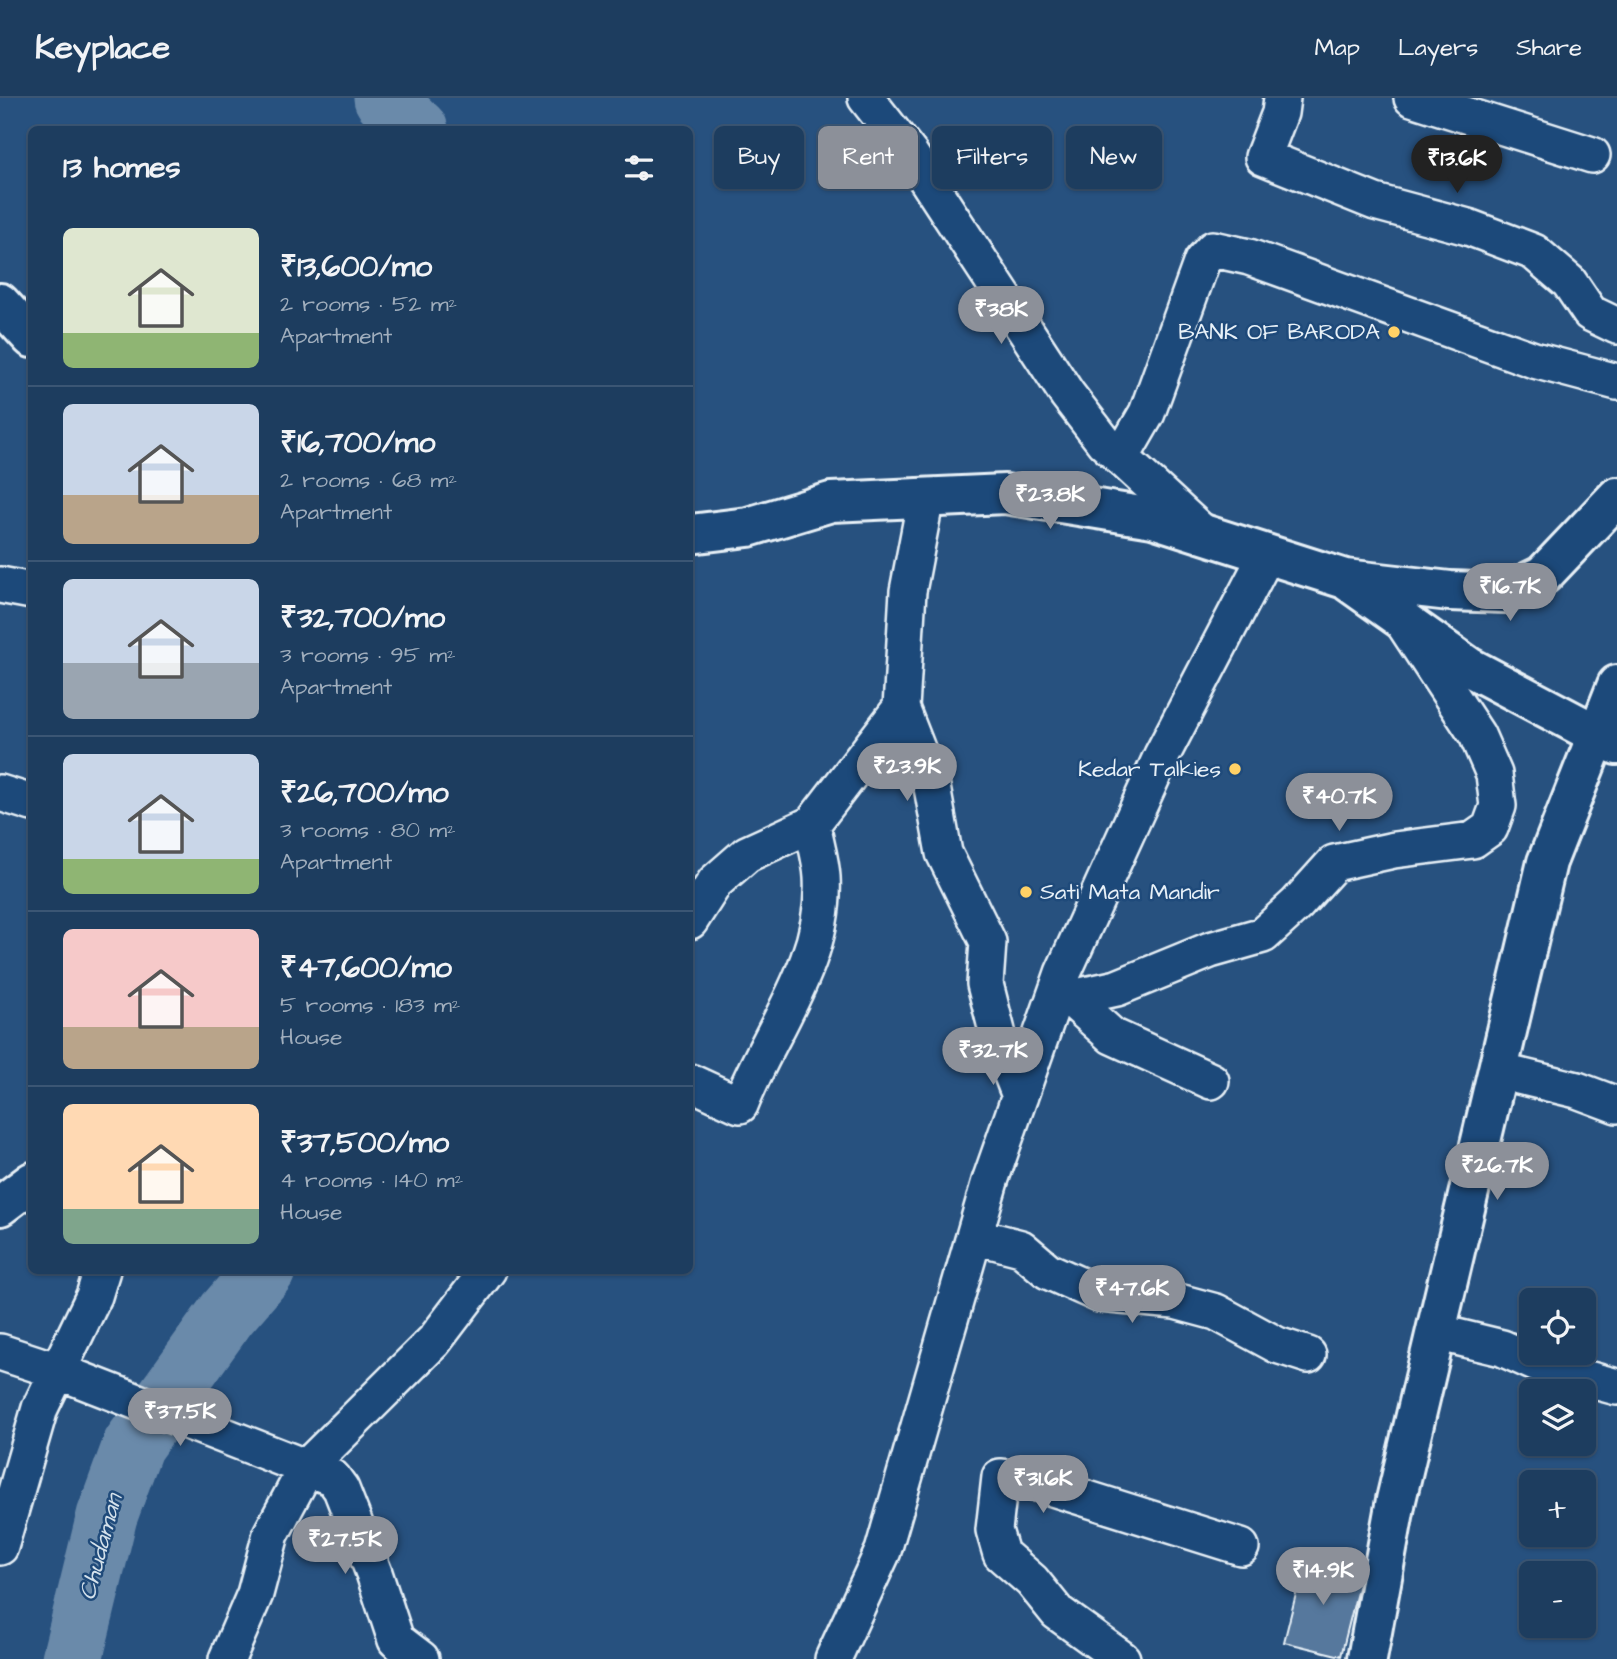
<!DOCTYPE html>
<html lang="en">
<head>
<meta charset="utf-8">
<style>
	:root { --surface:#1d3d5f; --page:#2a4868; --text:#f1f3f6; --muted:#a0aebd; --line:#3b5674; --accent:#8c9099 }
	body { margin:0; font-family:"Architects Daughter",sans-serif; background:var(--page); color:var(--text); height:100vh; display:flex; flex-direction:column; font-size:26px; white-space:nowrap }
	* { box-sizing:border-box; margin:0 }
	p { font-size:23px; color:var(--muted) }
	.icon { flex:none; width:38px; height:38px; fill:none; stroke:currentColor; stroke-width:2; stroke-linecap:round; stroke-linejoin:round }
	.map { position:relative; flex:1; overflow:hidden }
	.sheet { position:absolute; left:28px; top:28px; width:665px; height:1148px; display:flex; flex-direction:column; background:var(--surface); border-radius:10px; box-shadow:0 2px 5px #0004,0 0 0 2px var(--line) }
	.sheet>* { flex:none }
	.hud { position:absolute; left:714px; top:28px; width:665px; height:63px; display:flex; gap:14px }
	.tools { position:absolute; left:1519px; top:1190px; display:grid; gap:14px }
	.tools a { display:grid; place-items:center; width:77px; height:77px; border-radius:10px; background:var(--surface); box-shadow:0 2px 5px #0004,0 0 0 2px var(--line); font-size:35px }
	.price { position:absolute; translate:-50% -60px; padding:0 16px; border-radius:24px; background:var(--accent); color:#fff; font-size:23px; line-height:46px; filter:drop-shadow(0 2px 4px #0008) }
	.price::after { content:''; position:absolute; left:50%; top:42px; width:21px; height:16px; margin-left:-10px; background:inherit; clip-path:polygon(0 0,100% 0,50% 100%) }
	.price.selected { background:#222; color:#fff }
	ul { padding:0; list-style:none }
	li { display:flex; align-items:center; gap:21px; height:175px; padding:0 35px }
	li+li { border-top:2px solid var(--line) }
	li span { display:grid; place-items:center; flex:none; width:196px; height:140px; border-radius:10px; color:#555 }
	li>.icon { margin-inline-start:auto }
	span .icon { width:84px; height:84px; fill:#fffc; stroke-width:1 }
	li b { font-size:30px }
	h2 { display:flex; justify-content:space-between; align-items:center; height:84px; padding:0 35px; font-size:30px }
	.tag { padding:0 24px; border-radius:10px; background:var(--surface); box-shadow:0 2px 5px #0004,0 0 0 2px var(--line); font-size:24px; line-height:63px }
	.tag.selected { background:var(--accent); color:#fff }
	header { display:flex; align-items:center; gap:42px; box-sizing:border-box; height:98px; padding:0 35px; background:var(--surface); border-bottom:2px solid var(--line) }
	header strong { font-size:33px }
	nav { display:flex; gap:38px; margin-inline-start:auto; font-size:24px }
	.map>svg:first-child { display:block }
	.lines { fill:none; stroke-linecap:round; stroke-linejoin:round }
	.river { stroke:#6b8aaa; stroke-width:61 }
	.building { fill:#57789d; stroke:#e8f1f8; stroke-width:2 }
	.minor-casing { stroke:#e8f1f8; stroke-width:40 }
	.tertiary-casing { stroke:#e8f1f8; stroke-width:44 }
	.minor { stroke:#1f4a7a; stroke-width:35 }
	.tertiary { stroke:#1f4a7a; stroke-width:38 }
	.poi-dot { fill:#ffd166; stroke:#1f4a7a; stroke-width:2.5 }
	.labels { text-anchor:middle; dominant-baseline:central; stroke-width:5; stroke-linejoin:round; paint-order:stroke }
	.poi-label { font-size:23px; fill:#e8f1f8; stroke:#1f4a7a; text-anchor:end }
	.water-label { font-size:24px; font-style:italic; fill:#d5e2ec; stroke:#1f4a7a }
</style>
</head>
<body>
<header>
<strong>Keyplace</strong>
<nav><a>Map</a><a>Layers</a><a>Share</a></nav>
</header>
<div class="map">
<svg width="1617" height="1561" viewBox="0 0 1617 1561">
	<rect width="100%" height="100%" fill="#27517f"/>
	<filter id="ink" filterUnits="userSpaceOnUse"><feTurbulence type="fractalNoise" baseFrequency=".0143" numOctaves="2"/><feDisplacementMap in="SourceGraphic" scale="14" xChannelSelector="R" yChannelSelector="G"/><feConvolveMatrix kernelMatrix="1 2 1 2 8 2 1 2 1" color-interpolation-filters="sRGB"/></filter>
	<g filter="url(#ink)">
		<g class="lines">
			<path class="river" d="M384,0l34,32
				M72,1561l35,-143 26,-71 94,-131 38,-44"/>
		</g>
		<path class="building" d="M1305,1460l57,14 -21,84 -57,-14z"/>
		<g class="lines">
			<defs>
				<path id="minor" d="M866,0l44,56 157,240 37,48 101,93
					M1282,0l-2,15 -17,44 112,45 93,25 66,25 35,30 21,31 27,13
					M1412,0l180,57
					M1121,360l26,-45 55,-152 11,-12 36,8 285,103 83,22
					M926,399l-18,94 -7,117 31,79 12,66 44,89 -3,42 16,63 19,49
					M0,487l32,6
					M0,695l32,10
					M690,823l25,-39 32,-28 65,-30 89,-116
					M1070,900l42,38 99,45
					M1053,904l64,-14 93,-38 53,-15 34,-31 37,-41 60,-13 79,-10 17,-12 8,-22 -4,-32 -17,-39 -75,-114
					M1498,973l79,19 40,15
					M690,984l50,23c29,-74 87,-144 82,-228 -1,-17 -7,-36 -10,-53
					M975,1138l46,12 27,23 51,23 76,7 41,11 61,33 31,10
					M1436,1234l66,16 44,20 71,19
					M0,1254l58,19 275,107 8,11 33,84 22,67 25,19
					M0,1449l40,-139 54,-112 8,-26
					M227,1561l28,-65 16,-60 36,-67 127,-126 54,-71
					M833,1561l50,-108 107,-370 73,-208 99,-218 104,-199
					M1122,1561l-65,-47 -25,-31 -31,-27 -7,-24 6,-53 27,3 214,67"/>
				<path id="tertiary" d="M0,205l32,35
					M690,436l58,-7 83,-25 174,-8 148,24 192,61 105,12 56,2 37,-18 74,-78
					M1349,484l120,85 148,78
					M0,1108l32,-24
					M1367,1561l29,-159 151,-638 70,-177"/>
			</defs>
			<use href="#minor" class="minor-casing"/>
			<use href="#tertiary" class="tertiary-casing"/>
			<use href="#minor" class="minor"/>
			<use href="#tertiary" class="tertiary"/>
		</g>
	</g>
	<g class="poi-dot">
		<circle cx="1394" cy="234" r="7"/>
		<circle cx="1235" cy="671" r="7"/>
		<circle cx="1026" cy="794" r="7"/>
	</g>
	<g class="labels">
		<g class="poi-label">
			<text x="1380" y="234">BANK OF BARODA</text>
			<text x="1221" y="671">Kedar Talkies</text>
			<text x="1040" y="794" text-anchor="start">Sati Mata Mandir</text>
		</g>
		<g class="water-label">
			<text transform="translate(101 1449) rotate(-75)">Chudaman</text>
		</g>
	</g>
</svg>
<div class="tools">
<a><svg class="icon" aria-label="locate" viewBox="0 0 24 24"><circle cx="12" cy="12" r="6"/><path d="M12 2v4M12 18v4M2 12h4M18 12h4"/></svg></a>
<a><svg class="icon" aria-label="layers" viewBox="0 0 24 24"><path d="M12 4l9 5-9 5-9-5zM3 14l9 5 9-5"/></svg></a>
<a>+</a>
<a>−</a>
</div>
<b class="price selected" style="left:1457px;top:97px">₹13.6K</b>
<b class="price" style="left:1001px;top:248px">₹38K</b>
<b class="price" style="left:1050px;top:433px">₹23.8K</b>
<b class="price" style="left:1510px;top:525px">₹16.7K</b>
<b class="price" style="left:907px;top:705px">₹23.9K</b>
<b class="price" style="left:1339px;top:735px">₹40.7K</b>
<b class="price" style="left:993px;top:989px">₹32.7K</b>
<b class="price" style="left:1497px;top:1104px">₹26.7K</b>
<b class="price" style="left:1132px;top:1227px">₹47.6K</b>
<b class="price" style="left:180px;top:1350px">₹37.5K</b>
<b class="price" style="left:1043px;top:1417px">₹31.6K</b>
<b class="price" style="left:345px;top:1478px">₹27.5K</b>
<b class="price" style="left:1323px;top:1509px">₹14.9K</b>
<div class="hud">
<a class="tag">Buy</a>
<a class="tag selected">Rent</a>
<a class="tag">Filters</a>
<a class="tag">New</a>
</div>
<section class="sheet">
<h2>13 homes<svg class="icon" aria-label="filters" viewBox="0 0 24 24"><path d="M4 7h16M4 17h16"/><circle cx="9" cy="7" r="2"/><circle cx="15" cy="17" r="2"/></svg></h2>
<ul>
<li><span style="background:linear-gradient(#dfe7d0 75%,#8fb573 0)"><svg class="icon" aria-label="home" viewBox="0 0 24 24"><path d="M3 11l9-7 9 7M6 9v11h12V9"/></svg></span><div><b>₹13,600/mo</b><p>2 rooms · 52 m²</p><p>Apartment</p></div></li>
<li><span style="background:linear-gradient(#c9d6e8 65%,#b9a48a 0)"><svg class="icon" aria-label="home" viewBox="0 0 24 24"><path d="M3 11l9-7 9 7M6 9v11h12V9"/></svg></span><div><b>₹16,700/mo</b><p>2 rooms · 68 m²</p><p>Apartment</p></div></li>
<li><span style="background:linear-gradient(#c9d6e8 60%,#9aa5b1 0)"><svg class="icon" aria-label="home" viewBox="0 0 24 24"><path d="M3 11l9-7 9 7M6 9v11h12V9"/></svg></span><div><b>₹32,700/mo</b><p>3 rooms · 95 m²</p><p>Apartment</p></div></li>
<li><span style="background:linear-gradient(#c9d6e8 75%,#8fb573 0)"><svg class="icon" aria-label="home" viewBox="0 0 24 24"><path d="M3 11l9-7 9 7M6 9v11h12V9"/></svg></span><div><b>₹26,700/mo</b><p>3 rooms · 80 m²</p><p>Apartment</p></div></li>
<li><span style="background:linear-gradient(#f6c9c9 70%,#b9a48a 0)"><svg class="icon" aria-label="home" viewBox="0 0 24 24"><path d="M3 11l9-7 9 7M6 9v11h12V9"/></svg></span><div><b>₹47,600/mo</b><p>5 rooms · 183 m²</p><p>House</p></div></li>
<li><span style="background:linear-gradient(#ffd9b3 75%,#7fa58c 0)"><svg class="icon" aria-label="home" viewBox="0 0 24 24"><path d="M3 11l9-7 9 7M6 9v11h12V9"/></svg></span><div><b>₹37,500/mo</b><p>4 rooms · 140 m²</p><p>House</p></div></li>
</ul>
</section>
</div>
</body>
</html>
